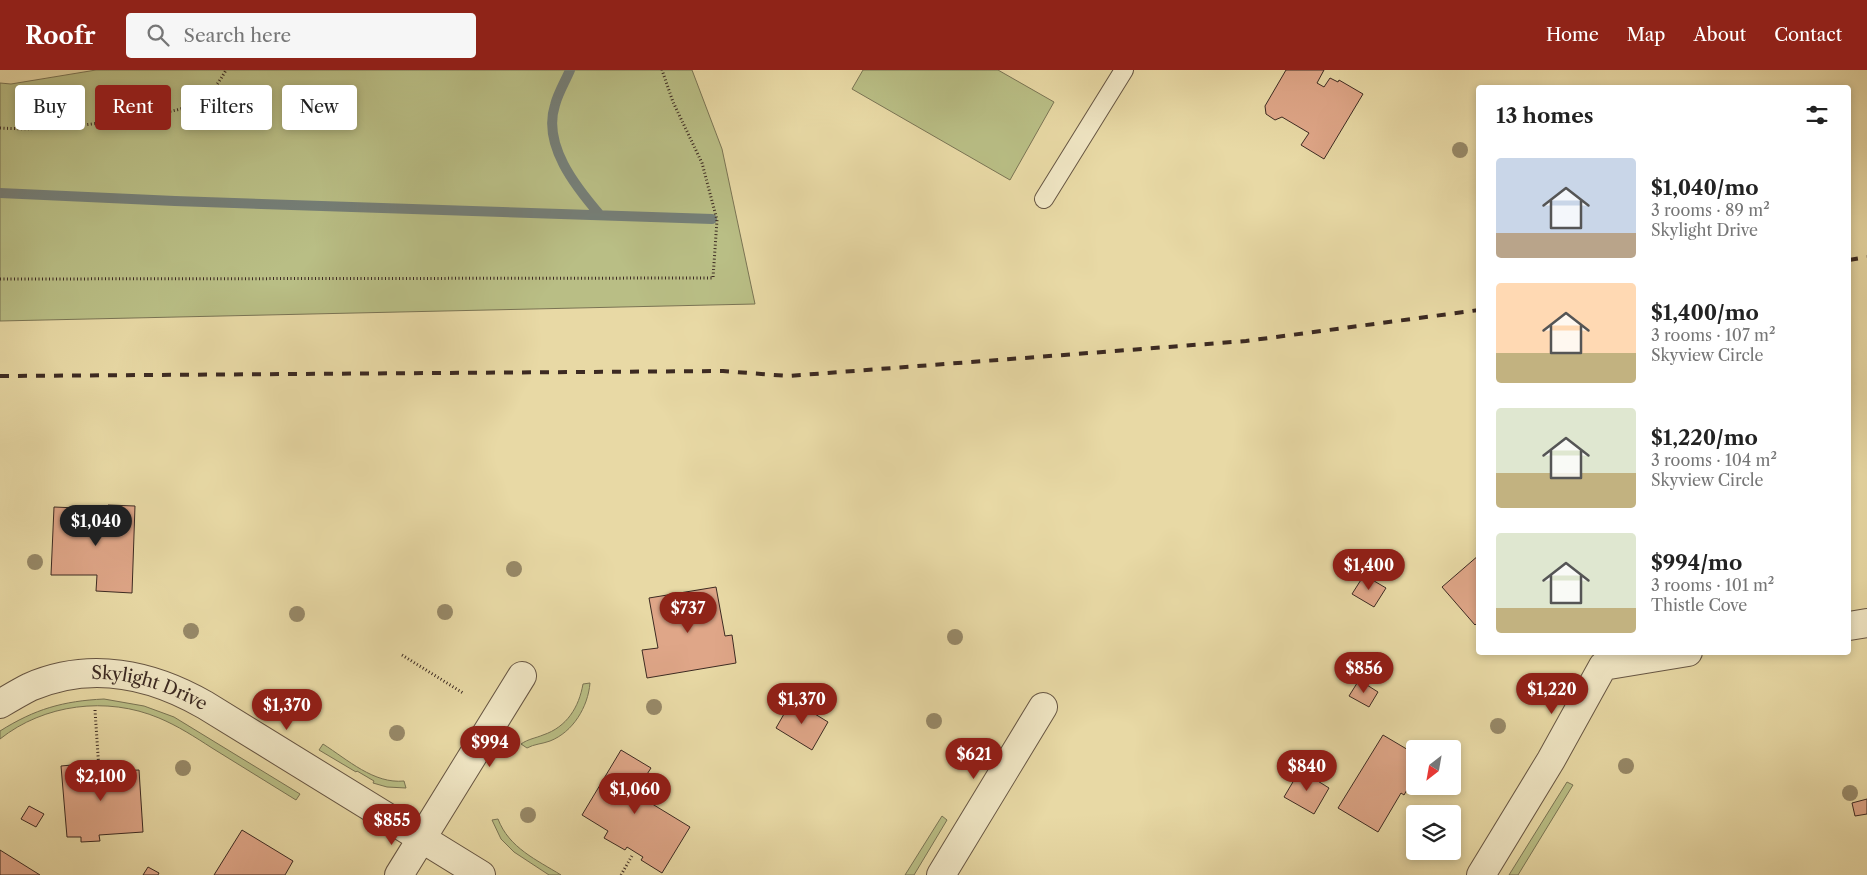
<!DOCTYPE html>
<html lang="en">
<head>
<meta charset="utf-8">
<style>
	:root { --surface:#fff; --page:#f6f6f6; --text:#222; --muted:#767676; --accent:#8f2418 }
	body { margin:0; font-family:"Libre Caslon Text",serif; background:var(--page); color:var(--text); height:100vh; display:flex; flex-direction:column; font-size:19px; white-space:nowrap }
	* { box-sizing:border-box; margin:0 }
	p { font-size:16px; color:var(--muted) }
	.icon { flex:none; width:28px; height:28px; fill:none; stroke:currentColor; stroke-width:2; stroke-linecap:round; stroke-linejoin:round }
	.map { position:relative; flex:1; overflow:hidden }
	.details { position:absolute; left:1476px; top:15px; width:375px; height:570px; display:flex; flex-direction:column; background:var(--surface); border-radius:5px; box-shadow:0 2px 8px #0003 }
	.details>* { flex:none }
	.top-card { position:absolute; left:15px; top:15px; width:475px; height:45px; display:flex; gap:10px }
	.needle { width:32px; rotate:211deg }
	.tools { position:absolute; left:1406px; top:670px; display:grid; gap:10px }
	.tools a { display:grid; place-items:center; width:55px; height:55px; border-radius:5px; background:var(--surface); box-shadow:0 2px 8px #0003; font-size:25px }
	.price { position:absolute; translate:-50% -42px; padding:0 11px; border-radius:18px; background:var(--accent); color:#fff; font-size:16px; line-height:32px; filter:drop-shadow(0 1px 2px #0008) }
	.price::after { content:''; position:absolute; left:50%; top:30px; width:15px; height:11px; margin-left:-8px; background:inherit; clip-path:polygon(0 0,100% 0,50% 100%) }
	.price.current { background:#222; color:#fff }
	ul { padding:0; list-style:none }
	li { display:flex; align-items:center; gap:15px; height:125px; padding:0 20px }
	li span { display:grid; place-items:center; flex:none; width:140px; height:100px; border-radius:5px; color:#555 }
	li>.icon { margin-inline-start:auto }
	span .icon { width:60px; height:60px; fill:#fffc; stroke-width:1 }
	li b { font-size:21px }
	h2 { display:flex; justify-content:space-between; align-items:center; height:60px; padding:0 20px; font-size:21px }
	.pill { padding:0 18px; border-radius:5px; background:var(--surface); box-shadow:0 2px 8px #0003; font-size:18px; line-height:45px }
	.pill.current { background:var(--accent); color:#fff }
	header { display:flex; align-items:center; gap:30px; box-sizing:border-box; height:70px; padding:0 25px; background:var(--accent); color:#fff }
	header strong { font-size:24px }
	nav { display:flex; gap:28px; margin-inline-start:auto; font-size:18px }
	.search { width:350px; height:45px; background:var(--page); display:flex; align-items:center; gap:12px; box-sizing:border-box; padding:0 18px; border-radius:5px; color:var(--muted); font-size:19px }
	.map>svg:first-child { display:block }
	.green { fill:#b9be85; stroke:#7a7454 }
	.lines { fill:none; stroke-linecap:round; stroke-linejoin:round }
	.stream { stroke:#757f78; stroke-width:10 }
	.building { fill:#dfa688; stroke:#3c2a22 }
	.lane-casing { stroke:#675643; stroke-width:20 }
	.street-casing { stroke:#675643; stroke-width:30 }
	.path { stroke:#3c2a22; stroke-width:3; stroke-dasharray:1 2.5; stroke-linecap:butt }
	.lane { stroke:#f0e6c4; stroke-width:18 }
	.street { stroke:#f0e6c4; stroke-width:28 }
	.rail { stroke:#3c2a22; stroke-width:4; stroke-dasharray:9 9; stroke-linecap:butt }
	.tree { fill:#978968 }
	.labels { text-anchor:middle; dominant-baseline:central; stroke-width:5; stroke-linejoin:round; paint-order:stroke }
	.street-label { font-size:18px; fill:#3c2a22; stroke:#f0e6c4 }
</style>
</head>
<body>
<header>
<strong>Roofr</strong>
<div class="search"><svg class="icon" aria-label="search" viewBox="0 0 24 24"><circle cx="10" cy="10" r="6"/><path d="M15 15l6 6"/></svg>Search here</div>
<nav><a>Home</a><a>Map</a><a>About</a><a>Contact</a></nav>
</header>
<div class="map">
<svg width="1867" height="805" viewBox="0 0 1867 805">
	<rect width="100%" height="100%" fill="#e8d9a5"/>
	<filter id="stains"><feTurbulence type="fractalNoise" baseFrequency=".004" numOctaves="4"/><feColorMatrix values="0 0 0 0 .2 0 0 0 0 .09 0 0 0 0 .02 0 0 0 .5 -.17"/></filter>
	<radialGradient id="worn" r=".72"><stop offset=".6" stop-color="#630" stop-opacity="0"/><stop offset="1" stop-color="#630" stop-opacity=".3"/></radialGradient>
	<path class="green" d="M96,0h596l30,79 33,155 -755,17v-238l11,1z
		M863,0h135l56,32 -44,78 -158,-91z
		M590,613c-2,24 -17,49 -40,58 -8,3 -16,3 -23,7l-6,-4c7,-5 15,-6 22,-9 24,-8 36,-28 40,-51z
		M104,629l40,7 30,11 126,77 -4,6c-28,-17 -56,-35 -84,-52 -17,-11 -34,-22 -53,-30 -52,-22 -115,-14 -159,21v-8c35,-22 63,-30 104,-32z
		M323,674c25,16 51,40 81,37l2,7 -19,-1 -14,-4 1,-2 -17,-10 -1,1 -37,-22z
		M1567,712l6,3 -55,90h-9z
		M942,746l5,4 -33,55h-9z
		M498,749c11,29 39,41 63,56h-12l-35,-23 -13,-13 -9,-19z"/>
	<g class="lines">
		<path class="stream" d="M570,0c-5,12 -12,23 -15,35 -13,40 21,82 45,110
			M0,123l175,8 537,18"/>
	</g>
	<path class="building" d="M1286,0h38l-7,13 7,4 6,-9 8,4 1,-2 24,14 -39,65 -23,-14 8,-12 -27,-16 -7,3 -9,-6 -1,-8z
		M108,435l27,1 -3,87 -36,-2 1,-16h-46l3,-68 23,1 -1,10 32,2z
		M1479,485v66l-4,4 -33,-38z
		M1364,505l22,13 -12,19 -22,-13z
		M716,517l9,49 7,-1 4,28 -89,15 -5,-28 16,-2 -9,-50z
		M1359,610l19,12 -9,15 -20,-11z
		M792,630l36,22 -16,28 -36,-22z
		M1383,665l32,19v15l-2,4 2,3 -11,19 -3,-2 -23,39 -40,-24z
		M621,680l30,18 -13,20 10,6 1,8 41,25 -28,46 -21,-13 2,-3 -16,-10 -2,3 -21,-12 4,-7 -26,-16z
		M93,693l1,12 9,-1 -1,-5 16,-1 1,3 20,-1 4,62 -44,3 1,6 -19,1v-5h-14l-6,-71z
		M1300,700l29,18 -15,26 -30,-17z
		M1867,729v15l-12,2 -3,-13z
		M29,736l15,8 -8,13 -15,-8z
		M242,760l51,31 -8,14h-71z
		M0,780l40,25h-40z
		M148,797l11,6 -1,2h-15z"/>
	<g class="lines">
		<defs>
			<path id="lane" d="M1044,129l80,-129"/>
			<g id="street">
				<path d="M1849,556l18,-3"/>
				<path id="s1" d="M0,634c10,-6 20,-12 30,-17 60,-26 121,-13 175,18l276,170"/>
				<path d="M399,805l123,-199"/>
				<path d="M941,805l102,-168"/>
				<path d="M1481,805l70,-115 52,-94 85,-14"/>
			</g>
		</defs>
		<use href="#lane" class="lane-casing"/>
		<use href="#street" class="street-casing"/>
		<path class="path" d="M0,58c50,3 99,-4 148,-13 16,-3 33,-4 48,-12 15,-8 22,-19 30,-33
			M0,209l713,-1 4,-58 -15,-57 -29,-61 -11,-32
			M402,585l61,38
			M95,640l4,60
			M621,805l12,-21"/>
		<use href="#lane" class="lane"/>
		<use href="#street" class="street"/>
		<path class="rail" d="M1849,190l18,-3
			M0,306l723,-5 65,5 458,-35 233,-31"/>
	</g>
	<g class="tree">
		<circle cx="1460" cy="80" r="8"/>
		<circle cx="35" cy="492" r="8"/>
		<circle cx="514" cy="499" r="8"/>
		<circle cx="445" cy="542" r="8"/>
		<circle cx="297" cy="544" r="8"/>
		<circle cx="191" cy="561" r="8"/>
		<circle cx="955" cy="567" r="8"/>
		<circle cx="654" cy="637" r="8"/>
		<circle cx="934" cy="651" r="8"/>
		<circle cx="1498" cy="656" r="8"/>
		<circle cx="397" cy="663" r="8"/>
		<circle cx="1626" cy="696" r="8"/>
		<circle cx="183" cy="698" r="8"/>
		<circle cx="1850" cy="723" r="8"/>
		<circle cx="528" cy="745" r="8"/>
	</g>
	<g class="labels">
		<g class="street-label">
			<text stroke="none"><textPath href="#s1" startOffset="158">Skylight Drive</textPath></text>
		</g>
	</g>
	<rect width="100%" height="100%" filter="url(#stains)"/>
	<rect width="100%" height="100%" fill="url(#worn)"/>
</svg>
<div class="tools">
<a><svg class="needle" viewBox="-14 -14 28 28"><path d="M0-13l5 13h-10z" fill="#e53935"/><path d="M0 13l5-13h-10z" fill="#767676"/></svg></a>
<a><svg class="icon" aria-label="layers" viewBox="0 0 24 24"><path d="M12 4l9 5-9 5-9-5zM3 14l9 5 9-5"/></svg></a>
</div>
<b class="price current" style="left:96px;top:477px">$1,040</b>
<b class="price" style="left:1369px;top:521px">$1,400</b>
<b class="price" style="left:688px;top:564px">$737</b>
<b class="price" style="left:1364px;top:624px">$856</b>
<b class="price" style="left:1552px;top:645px">$1,220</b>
<b class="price" style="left:802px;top:655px">$1,370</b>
<b class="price" style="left:287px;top:661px">$1,370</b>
<b class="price" style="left:490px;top:698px">$994</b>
<b class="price" style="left:974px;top:710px">$621</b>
<b class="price" style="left:1307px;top:722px">$840</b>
<b class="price" style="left:101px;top:732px">$2,100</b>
<b class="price" style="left:635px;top:745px">$1,060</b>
<b class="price" style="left:392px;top:776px">$855</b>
<div class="top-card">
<a class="pill">Buy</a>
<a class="pill current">Rent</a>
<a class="pill">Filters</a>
<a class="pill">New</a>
</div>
<section class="details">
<h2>13 homes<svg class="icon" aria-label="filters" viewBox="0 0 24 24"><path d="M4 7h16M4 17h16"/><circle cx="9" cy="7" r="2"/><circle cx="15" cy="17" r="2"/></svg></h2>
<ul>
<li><span style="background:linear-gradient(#c9d6e8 75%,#b9a48a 0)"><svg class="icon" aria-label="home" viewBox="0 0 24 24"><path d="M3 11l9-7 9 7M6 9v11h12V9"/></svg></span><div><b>$1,040/mo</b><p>3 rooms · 89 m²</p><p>Skylight Drive</p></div></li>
<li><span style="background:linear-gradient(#ffd9b3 70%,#c2b280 0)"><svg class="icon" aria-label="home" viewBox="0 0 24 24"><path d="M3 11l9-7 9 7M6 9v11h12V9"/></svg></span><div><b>$1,400/mo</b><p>3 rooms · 107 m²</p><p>Skyview Circle</p></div></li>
<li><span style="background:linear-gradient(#dfe7d0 65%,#c2b280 0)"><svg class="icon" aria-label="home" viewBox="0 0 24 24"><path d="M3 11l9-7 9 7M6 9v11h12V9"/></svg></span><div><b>$1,220/mo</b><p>3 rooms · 104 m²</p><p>Skyview Circle</p></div></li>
<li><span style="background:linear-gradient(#dfe7d0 75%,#c2b280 0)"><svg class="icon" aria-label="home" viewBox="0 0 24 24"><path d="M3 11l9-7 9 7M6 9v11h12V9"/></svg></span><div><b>$994/mo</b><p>3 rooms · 101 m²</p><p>Thistle Cove</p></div></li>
</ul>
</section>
</div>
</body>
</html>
